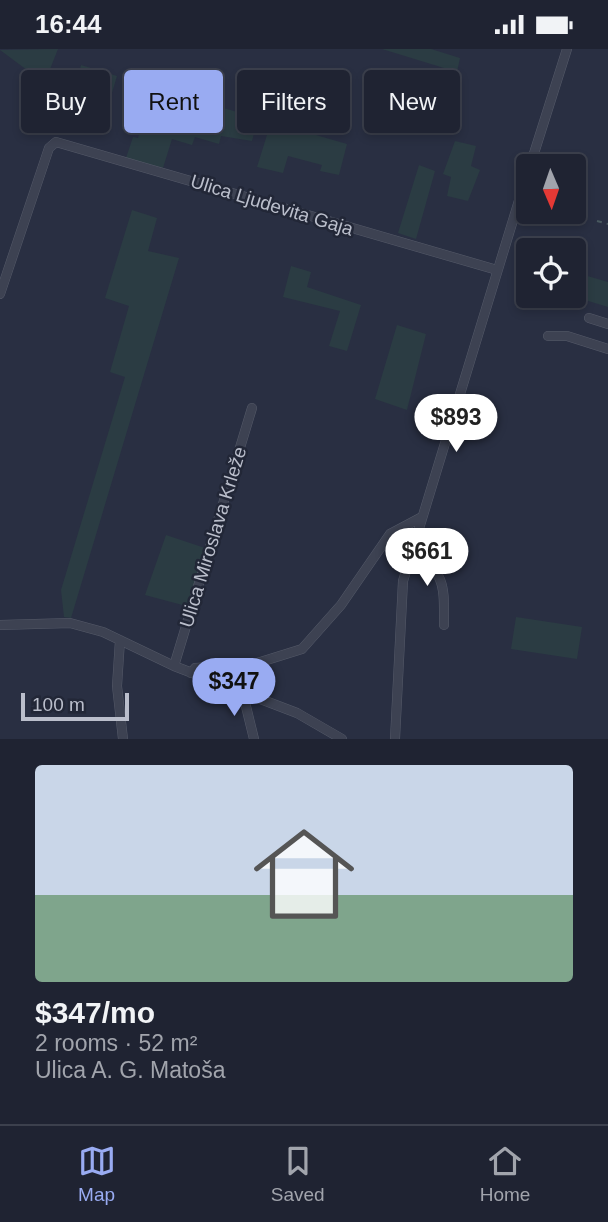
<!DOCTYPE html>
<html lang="en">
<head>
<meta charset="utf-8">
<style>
	:root { --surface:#1f2332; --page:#2c2f3e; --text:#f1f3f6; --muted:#a1a4ac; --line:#3c404d; --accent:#99abf2 }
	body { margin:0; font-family:Helvetica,sans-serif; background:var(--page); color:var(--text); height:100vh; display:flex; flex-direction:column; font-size:26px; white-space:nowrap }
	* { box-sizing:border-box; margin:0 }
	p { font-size:23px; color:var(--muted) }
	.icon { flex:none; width:38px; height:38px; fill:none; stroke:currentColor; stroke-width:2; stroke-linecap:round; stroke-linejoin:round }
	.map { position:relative; height:690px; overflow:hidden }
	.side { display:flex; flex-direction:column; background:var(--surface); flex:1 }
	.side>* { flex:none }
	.hud { position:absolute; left:21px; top:21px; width:567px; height:63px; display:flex; gap:14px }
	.needle { width:46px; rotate:178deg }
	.tools { position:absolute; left:516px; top:105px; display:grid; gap:14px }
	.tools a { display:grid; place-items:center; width:70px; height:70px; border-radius:7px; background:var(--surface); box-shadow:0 4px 10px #0003,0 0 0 2px var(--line); font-size:35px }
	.scale { position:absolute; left:21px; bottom:18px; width:108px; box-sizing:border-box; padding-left:7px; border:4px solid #babecb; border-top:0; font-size:19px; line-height:24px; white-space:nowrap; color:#babecb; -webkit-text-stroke:5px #222737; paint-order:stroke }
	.price { position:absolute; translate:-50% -60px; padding:0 16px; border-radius:24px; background:#fff; color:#222; font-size:23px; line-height:46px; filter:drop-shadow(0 2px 4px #0008) }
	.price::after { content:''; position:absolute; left:50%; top:42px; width:21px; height:16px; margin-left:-10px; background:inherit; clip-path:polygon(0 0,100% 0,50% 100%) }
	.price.on { background:var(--accent); color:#111 }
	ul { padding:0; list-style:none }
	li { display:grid; align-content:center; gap:14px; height:371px; padding:0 35px }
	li+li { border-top:2px solid var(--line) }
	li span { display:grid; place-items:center; height:217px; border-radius:7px; color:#555 }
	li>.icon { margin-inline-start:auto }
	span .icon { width:126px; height:126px; fill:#fffc; stroke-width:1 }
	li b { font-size:30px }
	.chip { padding:0 24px; border-radius:7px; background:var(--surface); box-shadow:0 4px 10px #0003,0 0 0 2px var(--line); font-size:24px; line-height:63px }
	.chip.on { background:var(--accent); color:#111 }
	.status { display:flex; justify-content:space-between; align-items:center; height:49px; padding:0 35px; background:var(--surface); direction:ltr }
	.status svg { height:19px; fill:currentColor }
	.tab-bar { display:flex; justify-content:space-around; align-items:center; height:98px; border-top:2px solid var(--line); background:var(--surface); font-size:19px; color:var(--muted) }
	.tab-bar a { display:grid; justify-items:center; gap:4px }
	.tab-bar .on { color:var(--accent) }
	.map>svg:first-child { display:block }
	.green { fill:#2b3c43 }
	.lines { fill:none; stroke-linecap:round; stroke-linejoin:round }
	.minor-casing { stroke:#555a69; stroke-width:10 }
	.path { stroke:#49595f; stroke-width:2; stroke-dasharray:5 5; stroke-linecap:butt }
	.minor { stroke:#3d4252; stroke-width:9 }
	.labels { text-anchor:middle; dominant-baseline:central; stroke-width:5; stroke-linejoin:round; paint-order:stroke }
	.street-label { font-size:19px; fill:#babecb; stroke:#222737 }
</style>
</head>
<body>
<div class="status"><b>16:44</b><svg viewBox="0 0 49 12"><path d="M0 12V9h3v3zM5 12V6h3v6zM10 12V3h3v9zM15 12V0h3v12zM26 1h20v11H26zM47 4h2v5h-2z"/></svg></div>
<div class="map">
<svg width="608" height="690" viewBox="0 0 608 690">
	<rect width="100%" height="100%" fill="#292f42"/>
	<path class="green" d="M58,0l-15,38 -13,4 -3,-2v-19l-27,-20z
		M382,0h49l29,9 -3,14z
		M81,16l36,11 -9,30 -35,-10z
		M152,38l106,31 -6,23 -31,-5 -2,8 -24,-7 -3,8 -20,-6 -9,29 -37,-10 7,-21 5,1z
		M271,73l76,22 -8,31 -19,-4 2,-6 -34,-9 -5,17 -26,-6z
		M455,92l21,5 -5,20 9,4 -12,31 -21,-5 4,-19 -8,-3z
		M419,116l16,6 -19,68 -18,-6z
		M132,161l25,8 -9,33 31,7 -108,360 -7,-1 -3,-27 64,-213 -15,-5 19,-66 -24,-8z
		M291,217l20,6 -4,15 54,18 -14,46 -18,-5 11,-35 -57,-14z
		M574,223l34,10v25l-36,-11z
		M397,276l29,9 -19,76 -32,-11z
		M166,486l42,14 -18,58 -45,-12z
		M516,568l66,10 -5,32 -66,-10z"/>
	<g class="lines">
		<defs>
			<path id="minor" d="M530,117l37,-117
				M0,245l49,-146 7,-6 441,128
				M589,269l19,6
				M548,287h19l41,13
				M412,501c34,25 32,34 32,75
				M0,576l70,-2 33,9 71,34 123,47 45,26
				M120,591l-3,46 6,53
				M174,617l78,-258
				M191,624l4,-5 59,-4 48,-15 39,-44 49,-71 32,-17
				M242,641l12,49
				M395,690l8,-158 125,-410"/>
		</defs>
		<use href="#minor" class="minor-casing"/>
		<path class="path" d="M597,172l11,3"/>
		<use href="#minor" class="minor"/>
	</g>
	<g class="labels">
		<g class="street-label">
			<text transform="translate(272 156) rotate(17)">Ulica Ljudevita Gaja</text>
			<text transform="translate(213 488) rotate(-73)">Ulica Miroslava Krleže</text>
		</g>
	</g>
</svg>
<div class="tools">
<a><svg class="needle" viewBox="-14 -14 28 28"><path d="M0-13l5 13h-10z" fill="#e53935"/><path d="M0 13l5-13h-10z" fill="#a1a4ac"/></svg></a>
<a><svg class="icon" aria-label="locate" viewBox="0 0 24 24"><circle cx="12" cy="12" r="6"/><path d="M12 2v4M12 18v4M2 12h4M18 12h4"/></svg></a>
</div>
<div class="scale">100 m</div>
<b class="price" style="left:456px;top:405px">$893</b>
<b class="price" style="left:427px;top:539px">$661</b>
<b class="price on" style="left:234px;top:669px">$347</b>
<div class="hud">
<a class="chip">Buy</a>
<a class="chip on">Rent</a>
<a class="chip">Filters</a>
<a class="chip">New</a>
</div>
</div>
<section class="side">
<ul>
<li><span style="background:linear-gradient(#c9d6e8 60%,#7fa58c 0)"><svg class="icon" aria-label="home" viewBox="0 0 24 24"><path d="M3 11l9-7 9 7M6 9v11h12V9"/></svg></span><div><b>$347/mo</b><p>2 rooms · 52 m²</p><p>Ulica A. G. Matoša</p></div></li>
</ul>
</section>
<nav class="tab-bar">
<a class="on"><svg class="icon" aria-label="map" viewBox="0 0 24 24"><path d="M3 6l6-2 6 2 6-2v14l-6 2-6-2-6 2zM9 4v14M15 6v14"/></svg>Map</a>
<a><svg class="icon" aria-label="saved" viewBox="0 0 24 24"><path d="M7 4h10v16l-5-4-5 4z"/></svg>Saved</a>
<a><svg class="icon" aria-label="home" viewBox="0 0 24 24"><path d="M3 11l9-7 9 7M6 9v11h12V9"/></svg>Home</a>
</nav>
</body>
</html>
